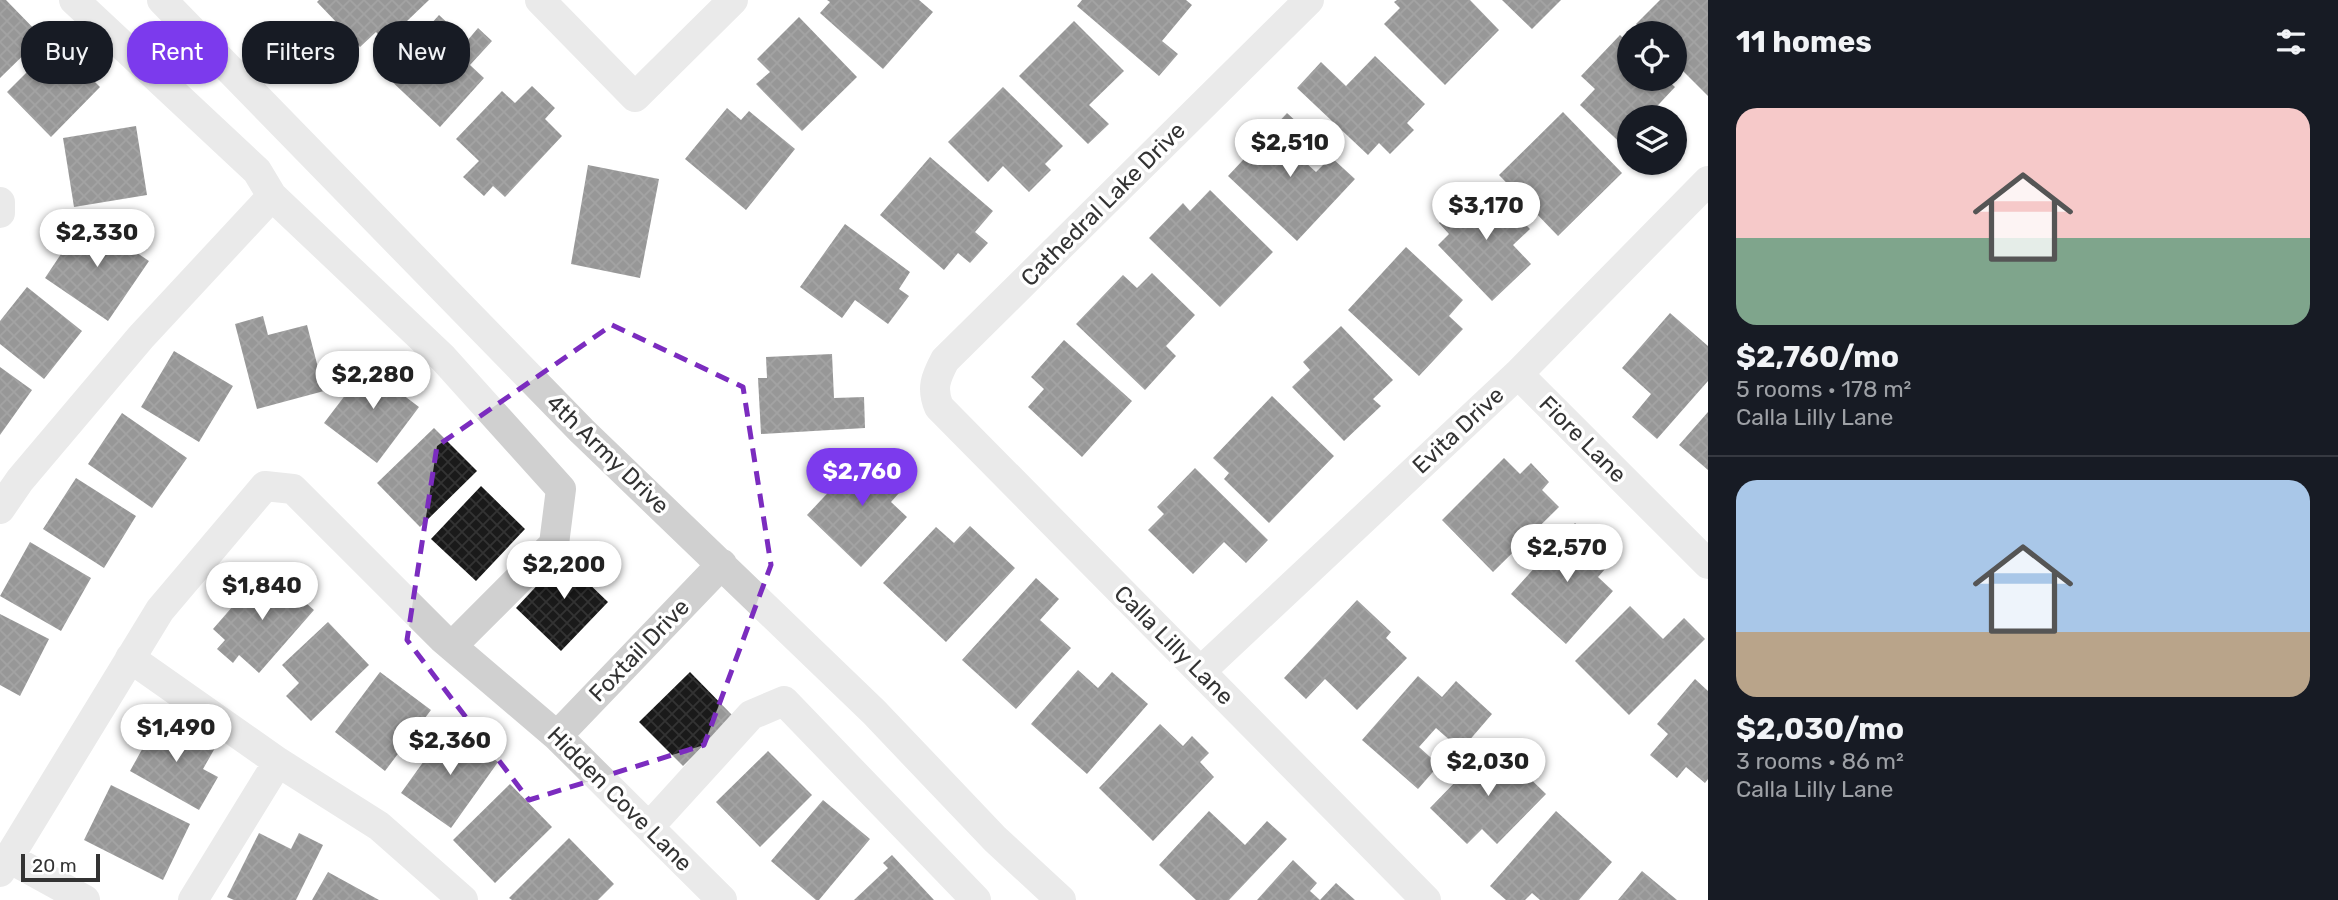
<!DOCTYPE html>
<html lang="en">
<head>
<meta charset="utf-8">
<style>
	:root { --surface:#171b24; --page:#242831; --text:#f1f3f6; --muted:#9ea1a6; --line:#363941; --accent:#7c3aed }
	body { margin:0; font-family:Rubik,sans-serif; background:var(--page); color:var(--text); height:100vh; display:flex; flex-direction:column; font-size:26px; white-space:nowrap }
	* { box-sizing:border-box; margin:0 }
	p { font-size:23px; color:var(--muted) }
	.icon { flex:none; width:38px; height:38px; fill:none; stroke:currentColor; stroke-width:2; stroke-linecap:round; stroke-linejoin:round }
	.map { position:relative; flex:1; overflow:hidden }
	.side { display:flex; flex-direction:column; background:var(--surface); width:630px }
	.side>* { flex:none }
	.top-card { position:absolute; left:21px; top:21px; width:665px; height:63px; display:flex; gap:14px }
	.buttons { position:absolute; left:1617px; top:21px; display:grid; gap:14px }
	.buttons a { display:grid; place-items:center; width:70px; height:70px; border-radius:50%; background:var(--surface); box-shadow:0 2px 5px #0004; font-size:35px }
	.scale { position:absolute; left:21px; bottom:18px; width:79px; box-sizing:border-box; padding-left:7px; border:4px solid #333; border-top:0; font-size:19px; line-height:24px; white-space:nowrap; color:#333; -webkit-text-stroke:5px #fff; paint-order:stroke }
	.price { position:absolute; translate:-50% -60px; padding:0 16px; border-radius:24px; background:#fff; color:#222; font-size:23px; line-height:46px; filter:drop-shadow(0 2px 4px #0008) }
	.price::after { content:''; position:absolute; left:50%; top:42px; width:21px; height:16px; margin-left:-10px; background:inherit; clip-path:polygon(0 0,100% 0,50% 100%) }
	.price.selected { background:var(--accent); color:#fff }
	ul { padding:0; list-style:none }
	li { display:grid; align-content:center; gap:14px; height:371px; padding:0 28px }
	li+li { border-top:2px solid var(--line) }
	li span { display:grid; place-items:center; height:217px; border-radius:21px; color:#555 }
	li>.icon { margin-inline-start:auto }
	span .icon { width:126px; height:126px; fill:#fffc; stroke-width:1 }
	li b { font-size:30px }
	h2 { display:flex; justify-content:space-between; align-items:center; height:84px; padding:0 28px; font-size:30px }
	.chip { padding:0 24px; border-radius:28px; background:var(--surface); box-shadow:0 2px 5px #0004; font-size:24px; line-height:63px }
	.chip.selected { background:var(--accent); color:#fff }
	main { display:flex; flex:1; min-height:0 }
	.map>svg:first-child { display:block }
	.building { fill:url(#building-cross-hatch) }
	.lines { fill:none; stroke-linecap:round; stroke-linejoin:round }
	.minor { stroke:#d0d0d0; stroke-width:30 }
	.marked { fill:none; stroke:#7b2cbf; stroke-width:5; stroke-dasharray:14 9; stroke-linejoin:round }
	.labels { text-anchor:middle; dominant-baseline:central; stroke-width:7; stroke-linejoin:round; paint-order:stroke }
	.street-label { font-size:23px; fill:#333; stroke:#fff }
</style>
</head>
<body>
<main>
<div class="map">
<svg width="1708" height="900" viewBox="0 0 1708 900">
	<defs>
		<pattern id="building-cross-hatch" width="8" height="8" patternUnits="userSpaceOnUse" patternTransform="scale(1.75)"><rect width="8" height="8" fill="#1a1a1a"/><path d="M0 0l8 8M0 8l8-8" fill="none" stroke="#333"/></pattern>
	</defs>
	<rect width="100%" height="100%" fill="#fff"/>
	<path class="building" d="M0,0h6l36,37 -42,41z
		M319,0h110l-44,42 -9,-10 -16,15 -43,-45z
		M827,0h92l14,12 -50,57 -63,-56 10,-11z
		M1082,0h104l6,5 -30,36 16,13 -19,22 -82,-70z
		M1397,0h73l29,30 -54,55 -61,-61 16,-16 -6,-6z
		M1502,0h59l-29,29z
		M1660,0h48v96l-33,-33v-30h-30l-9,-9z
		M439,15l28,26 11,-13 14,13 -22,24 14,13 -44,49 -55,-52z
		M799,17l58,60 -55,54 -46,-47 14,-12 -13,-13z
		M1074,21l50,50 -35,34 20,19 -21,20 -69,-68z
		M1620,35l9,9v35h37l9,8 -28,30h-18v34l-49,-46 15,-16 -14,-13z
		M56,43l44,44 -49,50 -44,-45z
		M1375,56l50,48 -18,19 7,7 -24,24 -11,-11 -11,12 -71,-67 24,-26 25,24z
		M532,86l23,22 -10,11 17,17 -57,61 -12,-11 -9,10 -21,-19 16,-16 -23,-22 46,-48 13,12z
		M1003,87l60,59 -18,18 6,6 -22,22 -26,-26 -15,16 -40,-40z
		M727,108l14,12 8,-9 46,38 -49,61 -61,-51z
		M1563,112l59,61 -64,63 -59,-61z
		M1287,113l23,21 -16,18 22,20 15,-15 24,22 -58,62 -69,-65z
		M136,126l11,69 -73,12 -11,-69z
		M930,157l63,54 -18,21 13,11 -18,20 -12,-10 -14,17 -64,-55z
		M588,165l71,14 -19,99 -69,-14z
		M1488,185l42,44 -17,16 18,19 -39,37 -54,-56 11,-11 -10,-11 23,-23 5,6z
		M1210,190l63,62 -53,55 -71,-69 34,-35 7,8z
		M85,218l64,43 -41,60 -63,-43z
		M845,224l65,48 -11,17 10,7 -21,28 -33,-24 -13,18 -42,-31z
		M1406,247l57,53 -14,16 14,13 -44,47 -71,-66z
		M1152,273l43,42 -29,31 10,10 -31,34 -69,-66 47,-49 14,13z
		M27,287l55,44 -38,48 -44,-35v-23z
		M1670,313l38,33v35l-51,58 -25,-22 19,-23 -29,-26z
		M263,316l5,19 39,-10 17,66 -67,18 -22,-85z
		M1341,326l52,54 -20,19 8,7 -37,35 -52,-54 18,-17 -7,-8z
		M1064,340l68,61 -50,56 -54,-50 16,-18 -13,-12z
		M174,351l59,35 -34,56 -58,-35z
		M832,354l2,44 30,-1 1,31 -104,6 -3,-56h9l-1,-21z
		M375,356l24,18 -9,11 29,22 -42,56 -53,-40z
		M0,367l32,23 -32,45z
		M1272,396l62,60 -65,67 -45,-44 5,-6 -16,-15z
		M1708,412v58l-29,-25z
		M122,413l65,45 -35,50 -64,-44z
		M434,428l43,43 -57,56 -43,-44z
		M870,448l38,35 -17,19 16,15 -46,50 -54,-52z
		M1504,458l16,16 11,-11 18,19 -7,8 17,17 -66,65 -51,-52z
		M1195,468l73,72 -22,23 -22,-21 -31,32 -45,-44 16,-16 -7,-7z
		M76,478l60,38 -32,52 -61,-39z
		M481,486l44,43 -49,52 -45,-42z
		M1575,523l39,36 -16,18 15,14 -47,53 -55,-50z
		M970,526l45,42 -69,74 -63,-59 53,-56 18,16z
		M30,542l61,36 -30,53 -61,-35z
		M573,547l22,21 -11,11 24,23 -47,49 -45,-43z
		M266,568l48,42 -55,63 -20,-18 -6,8 -16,-14 8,-9 -12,-11z
		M1036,578l23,21 -19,21 31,28 -55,61 -54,-49z
		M1357,600l34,32 -5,6 21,20 -50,52 -32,-31 -19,20 -22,-21z
		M1630,606l33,33 21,-21 21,21 -76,76 -54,-54z
		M0,614l49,25 -29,57 -20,-11z
		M328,622l41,43 -58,56 -25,-25 13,-13 -17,-18z
		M1078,670l20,18 14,-16 36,32 -61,70 -56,-50z
		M380,672l51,38 -46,61 -50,-39z
		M690,672l43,44 -50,50 -44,-44z
		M1418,676l24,21 14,-16 36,33 -31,36 -25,-22 -17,19 20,18 -21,24 -56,-49z
		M1695,679l13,12v88l-3,4 -19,-16 -9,11 -27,-23 18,-21 -11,-10z
		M160,717l55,31 -12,21 15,8 -19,33 -69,-39z
		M1160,724l23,22 9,-10 17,17 -9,9 14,15 -61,64 -54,-53z
		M449,726l49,36 -47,66 -50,-35z
		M1493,743l53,51 -49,50 -15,-15 -15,15 -37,-36z
		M768,751l44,44 -52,52 -44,-45z
		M510,784l42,43 -57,56 -42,-43z
		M111,785l79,39 -27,56 -79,-40z
		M823,800l47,39 -51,61h-3l-45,-39z
		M1209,811l36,34 22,-24 20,18 -58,61h-33l-37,-35z
		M1556,811l56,51 -33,38h-39l-8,-7 -7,7h-19l-16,-14z
		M259,833l32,16 8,-16 24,12 -27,55h-62l-7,-3z
		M569,838l45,46 -16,16h-86l-3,-2z
		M892,855l42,45h-80l34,-32 -5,-5z
		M1293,860l24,23 -7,8 10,9 16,-17 19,17h-98z
		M1642,871l35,29h-59z
		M328,872l51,28h-67z"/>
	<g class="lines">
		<path class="minor" d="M162,0l420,431 292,281 121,127 66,61
			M540,0l95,97 98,-97
			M1309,0l-364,360c-9,17 -14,28 -6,47l487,493
			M272,196l171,162 118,131 -7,55 -102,102
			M0,202v11
			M1518,374l190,190
			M0,509l20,-29 121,-143 131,-141 -15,-25 -183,-171
			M130,658l148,104 101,64 84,74
			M1201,671l317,-297 190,-193
			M557,736l165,-172
			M649,827l102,-112 33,-14 192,199
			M7,857l78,43
			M0,872l160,-262 105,-124 28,3 149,149 115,98 165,164
			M193,900l85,-138"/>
	</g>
	<path d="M0 0H1708V900H0ZM612,325l131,62 28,178 -67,180 -175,55 -122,-160 30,-194z" fill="#fff" fill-opacity=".55" fill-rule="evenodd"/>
	<path class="marked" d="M612,325l131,62 28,178 -67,180 -175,55 -122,-160 30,-194z"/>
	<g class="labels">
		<g class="street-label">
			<text transform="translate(1103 204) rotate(-45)">Cathedral Lake Drive</text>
			<text transform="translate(1458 430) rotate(-43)">Evita Drive</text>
			<text transform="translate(1583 439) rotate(45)">Fiore Lane</text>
			<text transform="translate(608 454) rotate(44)">4th Army Drive</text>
			<text transform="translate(1174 645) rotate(45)">Calla Lilly Lane</text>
			<text transform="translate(639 650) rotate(-46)">Foxtail Drive</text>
			<text transform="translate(620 799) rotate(45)">Hidden Cove Lane</text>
		</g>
	</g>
</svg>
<div class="buttons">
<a><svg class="icon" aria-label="locate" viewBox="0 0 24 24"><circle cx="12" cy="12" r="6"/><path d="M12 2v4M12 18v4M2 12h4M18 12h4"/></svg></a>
<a><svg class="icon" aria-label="layers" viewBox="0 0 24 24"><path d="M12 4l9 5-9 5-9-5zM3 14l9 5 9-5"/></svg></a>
</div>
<div class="scale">20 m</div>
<b class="price" style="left:1290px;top:179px">$2,510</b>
<b class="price" style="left:1486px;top:242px">$3,170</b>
<b class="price" style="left:97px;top:269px">$2,330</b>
<b class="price" style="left:373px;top:411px">$2,280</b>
<b class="price selected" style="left:862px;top:508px">$2,760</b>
<b class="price" style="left:1567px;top:584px">$2,570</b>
<b class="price" style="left:564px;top:601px">$2,200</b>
<b class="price" style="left:262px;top:622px">$1,840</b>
<b class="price" style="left:176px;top:764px">$1,490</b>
<b class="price" style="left:450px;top:777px">$2,360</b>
<b class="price" style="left:1488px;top:798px">$2,030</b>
<div class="top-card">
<a class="chip">Buy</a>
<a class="chip selected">Rent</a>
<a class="chip">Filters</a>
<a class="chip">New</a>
</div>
</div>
<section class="side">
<h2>11 homes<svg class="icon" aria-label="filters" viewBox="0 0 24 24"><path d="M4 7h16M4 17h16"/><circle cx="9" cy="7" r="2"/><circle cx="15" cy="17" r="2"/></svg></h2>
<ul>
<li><span style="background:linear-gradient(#f6c9c9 60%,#7fa58c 0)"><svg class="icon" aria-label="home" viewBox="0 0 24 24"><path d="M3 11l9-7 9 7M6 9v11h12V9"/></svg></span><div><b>$2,760/mo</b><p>5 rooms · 178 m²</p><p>Calla Lilly Lane</p></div></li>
<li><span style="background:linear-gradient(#a9c7e8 70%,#b9a48a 0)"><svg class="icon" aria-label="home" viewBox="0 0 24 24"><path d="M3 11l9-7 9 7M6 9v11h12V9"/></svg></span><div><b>$2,030/mo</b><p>3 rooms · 86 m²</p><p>Calla Lilly Lane</p></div></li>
</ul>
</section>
</main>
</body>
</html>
